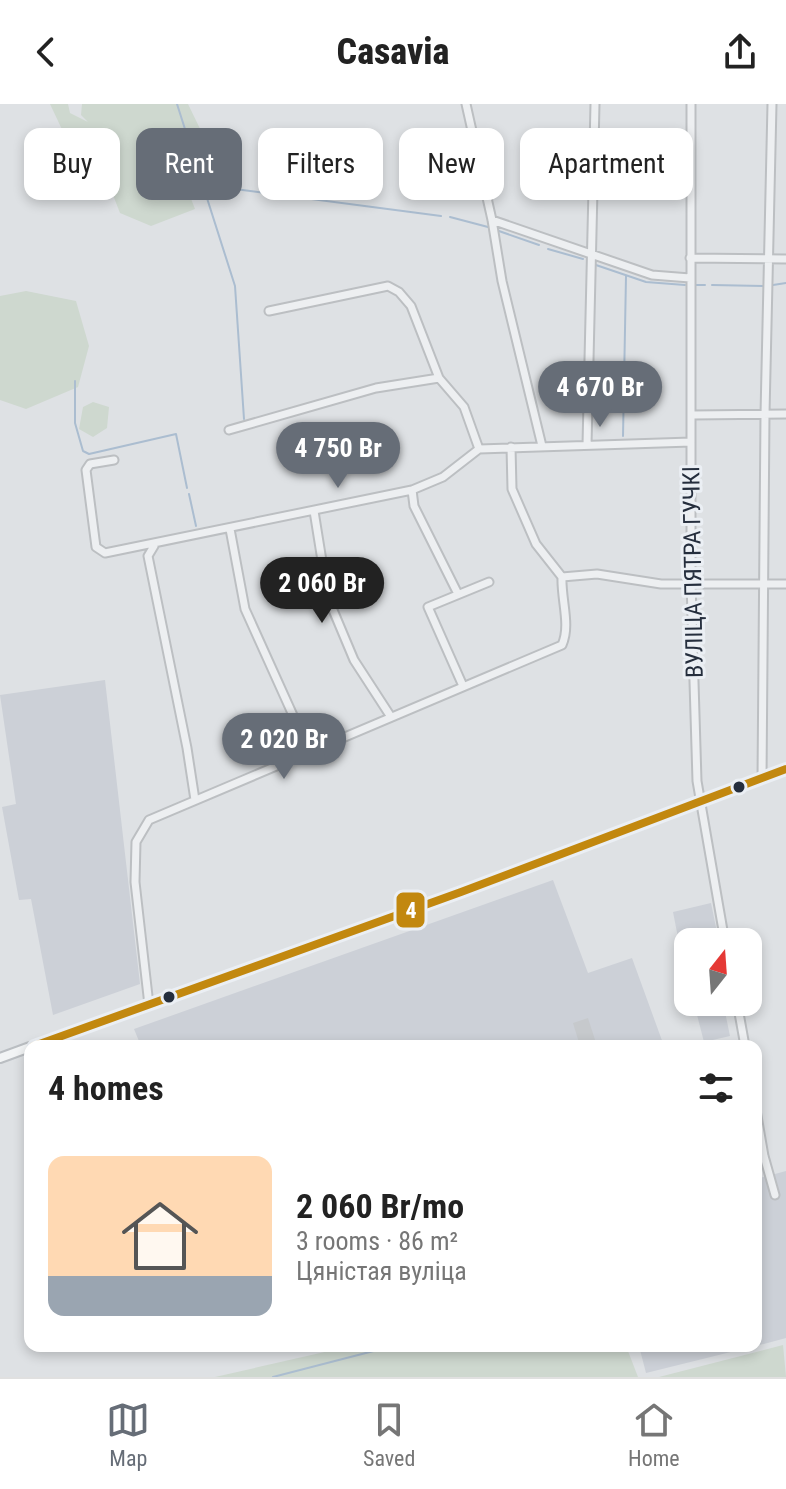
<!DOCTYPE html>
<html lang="en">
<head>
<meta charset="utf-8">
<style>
	:root { --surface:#fff; --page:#f2f2f2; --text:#222; --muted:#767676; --line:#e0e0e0; --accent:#666d77 }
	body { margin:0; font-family:"Roboto Condensed",sans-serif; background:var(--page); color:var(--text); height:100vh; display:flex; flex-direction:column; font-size:30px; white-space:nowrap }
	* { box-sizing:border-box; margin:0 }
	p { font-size:26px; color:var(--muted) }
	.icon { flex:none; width:44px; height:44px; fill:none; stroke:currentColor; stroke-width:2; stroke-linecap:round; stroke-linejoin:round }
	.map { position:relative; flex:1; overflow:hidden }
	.panel { position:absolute; left:24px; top:936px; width:738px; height:312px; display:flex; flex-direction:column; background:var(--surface); border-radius:16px; box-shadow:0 4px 12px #0003 }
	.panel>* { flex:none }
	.hud { position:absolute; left:24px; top:24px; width:738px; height:72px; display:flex; gap:16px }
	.needle { width:52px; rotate:17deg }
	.controls { position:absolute; left:674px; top:824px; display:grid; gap:16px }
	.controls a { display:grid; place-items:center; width:88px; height:88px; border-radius:16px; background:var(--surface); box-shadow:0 4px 12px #0003; font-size:40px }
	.price { position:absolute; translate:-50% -68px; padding:0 18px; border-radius:28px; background:var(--accent); color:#fff; font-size:26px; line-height:52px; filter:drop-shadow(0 2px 4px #0008) }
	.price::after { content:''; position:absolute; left:50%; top:48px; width:24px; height:18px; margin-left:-12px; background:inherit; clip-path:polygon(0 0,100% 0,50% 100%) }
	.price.current { background:#222; color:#fff }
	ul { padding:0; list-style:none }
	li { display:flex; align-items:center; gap:24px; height:200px; padding:0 24px }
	li span { display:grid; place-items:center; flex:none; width:224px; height:160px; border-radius:16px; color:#555 }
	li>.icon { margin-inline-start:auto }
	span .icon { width:96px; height:96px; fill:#fffc; stroke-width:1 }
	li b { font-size:34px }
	h2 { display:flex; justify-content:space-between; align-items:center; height:96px; padding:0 24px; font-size:34px }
	.tag { padding:0 28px; border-radius:16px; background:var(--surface); box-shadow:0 4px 12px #0003; font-size:28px; line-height:72px }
	.tag.current { background:var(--accent); color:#fff }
	header { display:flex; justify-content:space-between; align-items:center; height:104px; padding:0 24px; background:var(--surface); font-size:36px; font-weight:800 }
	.menu { display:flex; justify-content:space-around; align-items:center; height:112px; border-top:2px solid var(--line); background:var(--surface); font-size:22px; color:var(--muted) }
	.menu a { display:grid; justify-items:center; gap:4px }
	.menu .current { color:var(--accent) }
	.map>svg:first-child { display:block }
	.built { fill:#ccd0d7 }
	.green { fill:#ced8cf }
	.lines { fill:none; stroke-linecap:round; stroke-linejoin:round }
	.stream { stroke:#abbdd0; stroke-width:2 }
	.building { fill:#c6c9cc }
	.minor-casing { stroke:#bcbfc2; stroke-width:11 }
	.major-casing { stroke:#babec2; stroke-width:12 }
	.minor { stroke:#edeff1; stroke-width:7 }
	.major { stroke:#f2f4f5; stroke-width:8 }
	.bus-1-casing { stroke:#ebeff4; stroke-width:14 }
	.bus-1 { stroke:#c2880f; stroke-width:8 }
	.bus-dot { fill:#252e3d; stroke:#ebeff4; stroke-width:3 }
	.labels { text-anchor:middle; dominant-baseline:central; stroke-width:6; stroke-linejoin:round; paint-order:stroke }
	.street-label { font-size:24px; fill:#252e3d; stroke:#ebeff4 }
	.line-badge { stroke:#ebeff4; stroke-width:3 }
	.badge-label { font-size:22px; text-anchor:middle; font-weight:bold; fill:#fff }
</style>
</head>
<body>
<header><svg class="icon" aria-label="back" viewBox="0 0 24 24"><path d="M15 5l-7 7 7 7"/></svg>Casavia<svg class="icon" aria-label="share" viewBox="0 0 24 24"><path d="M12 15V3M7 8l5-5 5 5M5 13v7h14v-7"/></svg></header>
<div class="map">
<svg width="786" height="1273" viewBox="0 0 786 1273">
	<rect width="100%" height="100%" fill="#dee1e4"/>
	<path class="built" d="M105,576l35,304 -87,31 -22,-116 -12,1 -17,-93 14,-3 -16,-109z
		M553,776l35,93 44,-15 32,88h-523l-7,-17z
		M711,799l8,39h-31v60h35l7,34 -26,6 -8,-31 -5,1 -15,-11 7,-38 -10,-51z
		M786,1067v167l-30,8v-167z
		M639,1242h116l-109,27z"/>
	<path class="green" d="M50,0h18l2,9 18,9 -7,-7 1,-11h106l17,35 -3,11 -41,5 16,8 18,46 -44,17 -31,-13 -12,-31 -33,-25z
		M26,187l50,10 13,45 -11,41 -52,22 -26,-9v-104z
		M93,298l16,5 -2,21 -14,9 -14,-8 4,-22z
		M783,1241l3,32h-127z
		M351,1242h275l12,31h-423z"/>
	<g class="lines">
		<path class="stream" d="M177,0l58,182 9,133
			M204,81l237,31
			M450,113l38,10
			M496,126l43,15
			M548,145l35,10
			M593,160l53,18 39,3
			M695,181h10
			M712,181l51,1
			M773,181l13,-2
			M75,277v42l8,28 6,3 87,-20 11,54
			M623,332l3,-160
			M189,390l7,32
			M273,1273l120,-31"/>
	</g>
	<path class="building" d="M588,914l9,28h-17l-7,-23z"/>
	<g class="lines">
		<defs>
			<path id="minor" d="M466,0l26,116 10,61 40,165
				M691,0v478l6,199 28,161
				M492,116l160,55 38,3
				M690,154l96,1
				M269,207l119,-25 11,6 12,14 28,72 25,29 15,42
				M692,311l94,-1
				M229,326l147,-42 63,-10
				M587,341l8,-341
				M114,356l-24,4 -4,6 10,77 9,6 307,-63 31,-13 36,-28 212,-7
				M412,386l2,16 44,88
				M314,407l14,87 26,62 37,57
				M230,425l15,80 65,144
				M154,442l-6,10 39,192 8,52
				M562,473l35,-3 64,10h125
				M463,582l-35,-79 61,-25
				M762,675l3,-365 7,-310
				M737,898l8,44
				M149,901l-14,-123 1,-40 13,-22 413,-175c9,-20 -1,-45 0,-68l-26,-33 -24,-55 -1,-42
				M756,1006l8,46 11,39"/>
			<path id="major" d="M34,942l427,-154 325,-123
				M0,954l30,-11"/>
		</defs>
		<use href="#minor" class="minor-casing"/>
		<use href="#major" class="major-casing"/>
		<use href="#minor" class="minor"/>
		<use href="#major" class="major"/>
		<defs>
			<path id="bus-1" d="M34,942l427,-154 325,-123"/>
		</defs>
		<use href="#bus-1" class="bus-1-casing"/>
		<use href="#bus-1" class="bus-1"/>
	</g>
	<g class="bus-dot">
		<circle cx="739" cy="683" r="7"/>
		<circle cx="169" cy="893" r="7"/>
	</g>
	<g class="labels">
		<g class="street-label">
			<text transform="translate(693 468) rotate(-91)">ВУЛІЦА ПЯТРА ГУЧКІ</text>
		</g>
	</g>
	<rect class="line-badge" x="395" y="787" width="31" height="38" rx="8" fill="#c2880f"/>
	<g class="badge-label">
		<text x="411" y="814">4</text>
	</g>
</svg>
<div class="controls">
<a><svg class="needle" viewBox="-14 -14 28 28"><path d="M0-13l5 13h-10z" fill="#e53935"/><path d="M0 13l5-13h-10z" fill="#767676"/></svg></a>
</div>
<b class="price" style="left:600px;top:325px">4 670 Br</b>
<b class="price" style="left:338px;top:386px">4 750 Br</b>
<b class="price current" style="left:322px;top:521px">2 060 Br</b>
<b class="price" style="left:284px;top:677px">2 020 Br</b>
<div class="hud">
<a class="tag">Buy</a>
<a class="tag current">Rent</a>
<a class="tag">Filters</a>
<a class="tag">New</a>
<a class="tag">Apartment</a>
</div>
<section class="panel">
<h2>4 homes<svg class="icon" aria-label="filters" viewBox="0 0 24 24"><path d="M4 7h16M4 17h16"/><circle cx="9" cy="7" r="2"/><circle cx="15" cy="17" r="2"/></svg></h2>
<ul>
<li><span style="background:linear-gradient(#ffd9b3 75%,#9aa5b1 0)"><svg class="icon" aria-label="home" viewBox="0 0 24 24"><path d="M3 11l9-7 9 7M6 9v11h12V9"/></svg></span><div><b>2 060 Br/mo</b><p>3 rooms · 86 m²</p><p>Цяністая вуліца</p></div></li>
</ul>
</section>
</div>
<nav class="menu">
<a class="current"><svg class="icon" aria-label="map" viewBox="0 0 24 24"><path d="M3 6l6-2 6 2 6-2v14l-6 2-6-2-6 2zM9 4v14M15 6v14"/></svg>Map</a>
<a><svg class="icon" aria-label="saved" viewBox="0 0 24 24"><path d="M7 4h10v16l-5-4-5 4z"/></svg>Saved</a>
<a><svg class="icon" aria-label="home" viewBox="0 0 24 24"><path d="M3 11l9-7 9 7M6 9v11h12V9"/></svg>Home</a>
</nav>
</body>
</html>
